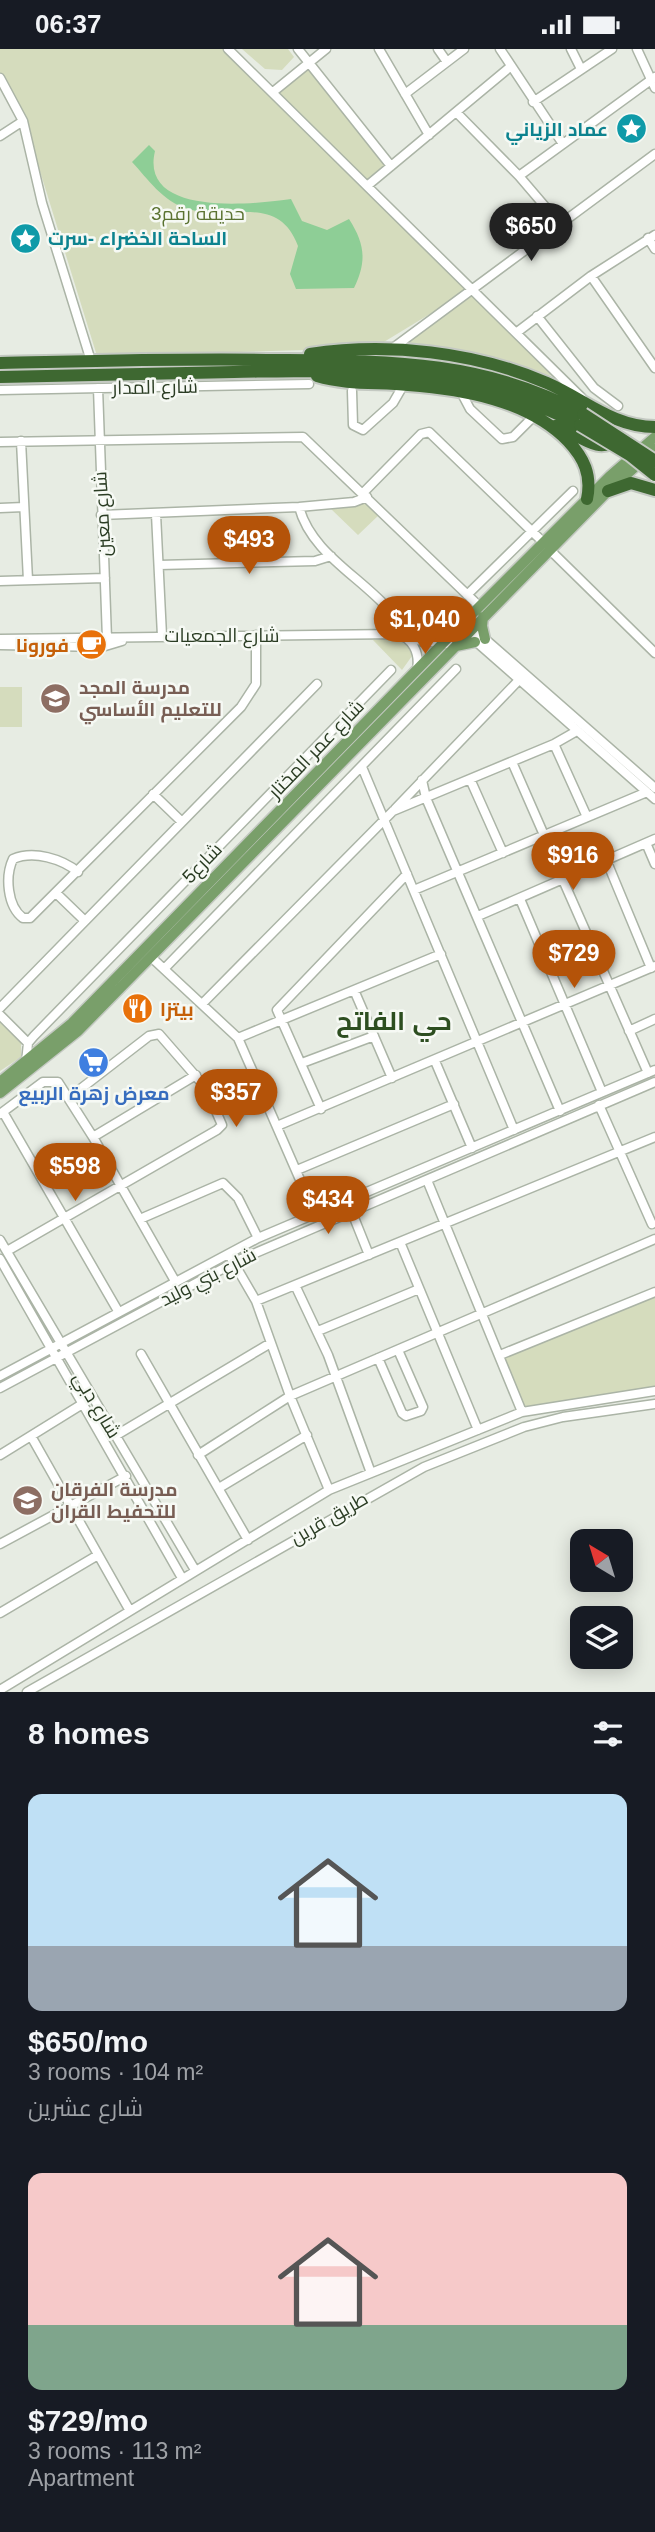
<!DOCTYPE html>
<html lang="en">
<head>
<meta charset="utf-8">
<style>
	:root { --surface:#171b24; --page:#242831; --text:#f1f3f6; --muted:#9ea1a6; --accent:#b45309 }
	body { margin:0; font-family:Helvetica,Cairo,sans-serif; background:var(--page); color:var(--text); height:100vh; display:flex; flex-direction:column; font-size:26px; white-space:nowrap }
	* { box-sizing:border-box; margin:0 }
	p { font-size:23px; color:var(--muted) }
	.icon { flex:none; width:38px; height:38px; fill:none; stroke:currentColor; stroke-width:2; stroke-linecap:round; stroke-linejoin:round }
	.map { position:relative; height:1643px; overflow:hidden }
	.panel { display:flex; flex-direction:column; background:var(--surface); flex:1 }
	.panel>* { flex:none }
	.needle { width:46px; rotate:322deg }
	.fabs { position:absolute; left:570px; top:1480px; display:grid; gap:14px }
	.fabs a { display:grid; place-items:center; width:63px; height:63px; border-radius:14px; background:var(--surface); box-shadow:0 4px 18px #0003; font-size:35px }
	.price { position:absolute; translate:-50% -60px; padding:0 16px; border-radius:24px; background:var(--accent); color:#fff; font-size:23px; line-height:46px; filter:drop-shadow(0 2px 4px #0008) }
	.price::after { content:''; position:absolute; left:50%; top:42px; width:21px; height:16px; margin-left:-10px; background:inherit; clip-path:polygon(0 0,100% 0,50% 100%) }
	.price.current { background:#222; color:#fff }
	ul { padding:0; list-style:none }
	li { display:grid; align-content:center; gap:14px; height:371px; padding:0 28px }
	li span { display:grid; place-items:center; height:217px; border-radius:14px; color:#555 }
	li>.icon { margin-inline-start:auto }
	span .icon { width:126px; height:126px; fill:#fffc; stroke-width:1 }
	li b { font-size:30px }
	h2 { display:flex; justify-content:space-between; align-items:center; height:84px; padding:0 28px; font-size:30px }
	.status { display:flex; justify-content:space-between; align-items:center; height:49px; padding:0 35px; background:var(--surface); direction:ltr }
	.status svg { height:19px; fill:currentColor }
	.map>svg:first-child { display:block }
	.green { fill:#d5dcbd }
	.water { fill:#8ece96 }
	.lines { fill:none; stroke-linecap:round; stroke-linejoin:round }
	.minor-casing { stroke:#abb4a6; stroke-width:11 }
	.major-casing { stroke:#c4c9c2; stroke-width:13 }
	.highway-casing { stroke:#c4c9c2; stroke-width:16 }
	.minor { stroke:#fff; stroke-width:8 }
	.major { stroke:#799f6a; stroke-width:10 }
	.highway { stroke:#3e6831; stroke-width:12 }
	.highway-bridge-casing { stroke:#c4c9c2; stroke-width:16; stroke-linecap:butt }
	.highway-bridge { stroke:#3e6831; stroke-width:12 }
	.labels { text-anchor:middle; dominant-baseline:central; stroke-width:5; stroke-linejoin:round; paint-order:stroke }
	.culture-label { font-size:19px; font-weight:bold; fill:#0d838f; stroke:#f6f9f4; text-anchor:end }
	.park-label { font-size:19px; fill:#5a7230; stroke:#f6f9f4 }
	.street-label { font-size:19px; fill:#2b3d24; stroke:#f6f9f4 }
	.food-label { font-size:19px; font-weight:bold; fill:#c56008; stroke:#f6f9f4; text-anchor:end }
	.education-label { font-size:19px; font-weight:bold; fill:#785e54; stroke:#f6f9f4; text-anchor:start }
	.shop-label { font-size:19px; font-weight:bold; fill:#366cbe; stroke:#f6f9f4 }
	.district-label { font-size:26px; font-weight:bold; fill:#2d4e20; stroke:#f6f9f4 }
</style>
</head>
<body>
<div class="status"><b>06:37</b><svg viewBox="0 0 49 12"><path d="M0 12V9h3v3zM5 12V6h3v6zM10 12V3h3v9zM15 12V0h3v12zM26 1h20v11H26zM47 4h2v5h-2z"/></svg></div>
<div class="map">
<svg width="655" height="1643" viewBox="0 0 655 1643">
	<rect width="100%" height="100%" fill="#e7ece3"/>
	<path class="green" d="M0,0h228l45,43 36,-30 82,104 -24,20 104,103 -97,59 -277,8 -74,-240 -23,-39z
		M242,0h46l6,8 -12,13 -17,-1z
		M475,245l77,82 -79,-23 -69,-8z
		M368,453l12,12 -22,21 -27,-26z
		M396,590l12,7 4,10 -10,14 -29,-30z
		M0,638h22v40h-22z
		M0,969l21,20v19l-21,14z
		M655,1240v101l-133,22 -23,-57z"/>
	<path class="water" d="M149,96l6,6c-16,67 100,53 136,48l11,22 25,9 22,-11c16,25 18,42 5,69l-58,1 -6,-15 8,-28c-20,-54 -69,-24 -110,-37 -26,-8 -40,-30 -56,-47z"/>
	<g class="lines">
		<defs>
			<path id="minor" d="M228,0l354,349
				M298,0l93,117
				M379,0l50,86
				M438,0l9,13
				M500,0l63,95
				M571,0l10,20
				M637,0l18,39
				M0,29l23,43 19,82 49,158
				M273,43l53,-43
				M405,45l59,-45
				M533,53l79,-53
				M456,63l63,64 41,48
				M0,87l23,-15
				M519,127l136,-99
				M367,137l143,-119
				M648,189l7,11
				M591,227l64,92
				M537,267l57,72 24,18
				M516,284l75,-57 64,-41
				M393,299l262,-194
				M98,339l9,251
				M0,341l309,-6
				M352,342l1,34 10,5 30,-27 11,-19
				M461,343l9,17 32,30 11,-2 22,-22
				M21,392l7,139
				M0,393l303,-5 177,170
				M363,444l58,-59 8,-2 115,111
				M299,458c15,57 87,79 109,132l40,5
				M0,459l24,-1
				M156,465l6,122
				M101,466l198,-8 55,-5 13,-5
				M550,501l105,103
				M159,516l156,-4 16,-5
				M0,532l105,-3
				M467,546l106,-104
				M469,582l16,8 170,149
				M472,589l183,161
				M0,590l395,-5c18,3 25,19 22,36
				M0,596l102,2 20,-6
				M554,695l33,73
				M512,713l32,73
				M362,718l152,363
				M470,730l33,74
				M422,731l4,18 134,313
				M153,745l29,28
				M395,760l123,-128
				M646,794l9,21
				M607,813l44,106
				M78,823c-16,-13 -44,-22 -65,-13 -8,17 -6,47 10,59h7l211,-211 15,-23v-49
				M563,831l85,193
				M414,841l233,-98
				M56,844l29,28
				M520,850l82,193
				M478,867l177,-77
				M151,908l87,81 77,176
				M165,919l291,-299
				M354,941l38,88
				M202,955l191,-193 161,-67 21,-12
				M0,959l317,-324
				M0,966l28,28
				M629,982l26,-12
				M238,989l203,-84
				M435,1012l37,87
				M26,1013l2,-19 6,-7 357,-366
				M302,1014l72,-27
				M599,1056l53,119
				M321,1060l-44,-99 130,-136
				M3,1063l115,199
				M0,1065l43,-32h15l35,55 82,144
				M277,1077l378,-160
				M93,1088l103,-62
				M297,1121l157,-66
				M427,1131l95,232
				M351,1161l18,45
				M140,1170l83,-36 15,15 20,40
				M0,1191l195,330
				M400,1193l78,188
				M7,1202l210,-121 5,-5 -16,-37 -47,-54 -10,2 -79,61
				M231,1209l25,43 34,95 39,94
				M0,1210l182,319
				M295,1236l33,70 43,118
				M256,1252l399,-164
				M318,1282l101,-42
				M141,1305l107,186
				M500,1306l155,-63
				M378,1309l24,55 4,3 15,-5 2,-4 -25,-57
				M0,1327l258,-138 397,-168
				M0,1339l239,-128 416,-178
				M31,1387l99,175
				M115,1387l154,-92
				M0,1406l84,-52
				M198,1406l92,-59 365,-157
				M219,1439l88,-53
				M0,1495l126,-68
				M0,1564l98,-58
				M0,1641l329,-200 193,-78 133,-21
				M27,1643l397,-225 100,-40 39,-10 92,-13"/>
			<path id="major" d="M483,568l-1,9 3,13
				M456,597l19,-4
				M0,1033l72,-59 373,-382 165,-165 45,-39
				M0,1044l78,-62 530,-540 47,-42"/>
			<path id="highway" d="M310,305c78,-12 165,-2 237,29 37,16 66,44 108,44
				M0,314c92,-2 185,-5 277,-3 109,1 208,0 306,54
				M317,327c30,9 61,6 91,9 55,4 120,15 160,56 16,17 24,34 19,58
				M0,328c78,-2 156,-3 234,-5 127,-2 229,-8 346,53
				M555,377c20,4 43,32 62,12
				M608,442l23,-8 24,7"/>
		</defs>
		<use href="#minor" class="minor-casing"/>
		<use href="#major" class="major-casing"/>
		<use href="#highway" class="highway-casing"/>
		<use href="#minor" class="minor"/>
		<use href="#major" class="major"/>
		<use href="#highway" class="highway"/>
		<defs>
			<path id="highway-bridge" d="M583,365l72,47
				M580,376l50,30 25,20"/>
		</defs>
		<use href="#highway-bridge" class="highway-bridge-casing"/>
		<use href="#highway-bridge" class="highway-bridge"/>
	</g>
	<defs>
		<symbol id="sight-disc" viewBox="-11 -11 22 22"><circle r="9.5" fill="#0f9aa8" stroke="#f6f9f4"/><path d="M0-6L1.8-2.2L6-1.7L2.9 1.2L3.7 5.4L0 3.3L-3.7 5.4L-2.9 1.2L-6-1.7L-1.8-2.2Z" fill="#fff"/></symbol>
		<symbol id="cafe-disc" viewBox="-11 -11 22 22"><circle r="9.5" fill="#e8710a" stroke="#f6f9f4"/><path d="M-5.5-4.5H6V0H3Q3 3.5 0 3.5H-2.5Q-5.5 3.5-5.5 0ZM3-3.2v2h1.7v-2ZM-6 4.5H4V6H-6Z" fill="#fff"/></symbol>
		<symbol id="school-disc" viewBox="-11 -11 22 22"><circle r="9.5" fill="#8d6e63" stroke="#f6f9f4"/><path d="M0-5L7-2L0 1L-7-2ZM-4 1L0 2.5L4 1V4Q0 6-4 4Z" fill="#fff"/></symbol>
		<symbol id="restaurant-disc" viewBox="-11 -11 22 22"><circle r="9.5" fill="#e8710a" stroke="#f6f9f4"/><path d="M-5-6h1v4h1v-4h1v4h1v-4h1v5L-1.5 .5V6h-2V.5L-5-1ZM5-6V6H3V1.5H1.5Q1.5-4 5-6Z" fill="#fff"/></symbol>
		<symbol id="supermarket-disc" viewBox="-11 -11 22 22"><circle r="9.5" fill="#3f7fe0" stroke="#f6f9f4"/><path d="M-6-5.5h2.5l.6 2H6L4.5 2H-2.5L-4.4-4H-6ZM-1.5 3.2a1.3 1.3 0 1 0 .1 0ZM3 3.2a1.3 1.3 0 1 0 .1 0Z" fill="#fff"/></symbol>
	</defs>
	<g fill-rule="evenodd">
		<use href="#sight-disc" x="614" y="62" width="35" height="35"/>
		<use href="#sight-disc" x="8" y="172" width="35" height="35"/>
		<use href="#cafe-disc" x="74" y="578" width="35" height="35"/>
		<use href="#school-disc" x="38" y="632" width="35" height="35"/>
		<use href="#restaurant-disc" x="120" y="942" width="35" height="35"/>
		<use href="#supermarket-disc" x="76" y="996" width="35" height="35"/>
		<use href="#school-disc" x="10" y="1434" width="35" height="35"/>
	</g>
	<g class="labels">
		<g class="culture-label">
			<text x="608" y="80">عماد الزياني</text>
			<text x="48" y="189" text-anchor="start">الساحة الخضراء -سرت</text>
		</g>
		<g class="park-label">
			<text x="198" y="164">حديقة رقم3</text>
		</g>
		<g class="street-label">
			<text transform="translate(155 338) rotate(-1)">شارع المدار</text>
			<text transform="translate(102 465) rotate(-93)">شارع معين</text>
			<text x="222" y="586">شارع الجمعيات</text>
			<text transform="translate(316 700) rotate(-46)">شارع عمر المختار</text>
			<text transform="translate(202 814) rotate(-46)">شارع5</text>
			<text transform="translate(208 1228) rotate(-27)">شارع بني وليد</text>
			<text transform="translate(97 1356) rotate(59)">شارع دبي</text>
			<text transform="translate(329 1469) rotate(-30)">طريق قرين</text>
		</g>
		<g class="food-label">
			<text x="69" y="596">فورونا</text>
			<text x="160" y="960" text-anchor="start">بيتزا</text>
		</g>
		<g class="education-label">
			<text x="79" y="638">مدرسة المجد<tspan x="79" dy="22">للتعليم الأساسي</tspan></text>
			<text x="51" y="1440">مدرسة الفرقان<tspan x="51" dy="22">للتحفيط القران</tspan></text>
		</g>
		<g class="shop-label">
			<text x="94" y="1044">معرض زهرة الربيع</text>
		</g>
		<g class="district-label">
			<text x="394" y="972">حي الفاتح</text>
		</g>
	</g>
</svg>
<div class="fabs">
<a><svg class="needle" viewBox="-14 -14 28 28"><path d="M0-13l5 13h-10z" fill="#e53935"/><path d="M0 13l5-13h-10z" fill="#9ea1a6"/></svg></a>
<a><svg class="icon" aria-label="layers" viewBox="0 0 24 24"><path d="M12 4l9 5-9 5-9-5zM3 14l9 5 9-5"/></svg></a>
</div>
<b class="price current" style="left:531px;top:214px">$650</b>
<b class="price" style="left:249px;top:527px">$493</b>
<b class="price" style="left:425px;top:607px">$1,040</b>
<b class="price" style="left:573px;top:843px">$916</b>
<b class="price" style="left:574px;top:941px">$729</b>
<b class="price" style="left:236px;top:1080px">$357</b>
<b class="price" style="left:75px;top:1154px">$598</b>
<b class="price" style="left:328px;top:1187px">$434</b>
</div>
<section class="panel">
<h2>8 homes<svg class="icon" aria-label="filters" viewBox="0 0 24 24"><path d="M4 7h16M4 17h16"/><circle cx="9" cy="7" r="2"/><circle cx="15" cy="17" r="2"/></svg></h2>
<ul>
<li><span style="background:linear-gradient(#bfe0f5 70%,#9aa5b1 0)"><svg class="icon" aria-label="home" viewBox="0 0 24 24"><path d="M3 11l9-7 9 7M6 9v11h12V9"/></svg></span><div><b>$650/mo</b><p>3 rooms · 104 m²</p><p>شارع عشرين</p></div></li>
<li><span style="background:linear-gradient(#f6c9c9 70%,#7fa58c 0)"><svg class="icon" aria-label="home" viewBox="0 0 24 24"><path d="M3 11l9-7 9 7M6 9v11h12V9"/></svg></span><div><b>$729/mo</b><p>3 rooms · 113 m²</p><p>Apartment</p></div></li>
</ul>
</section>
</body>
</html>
